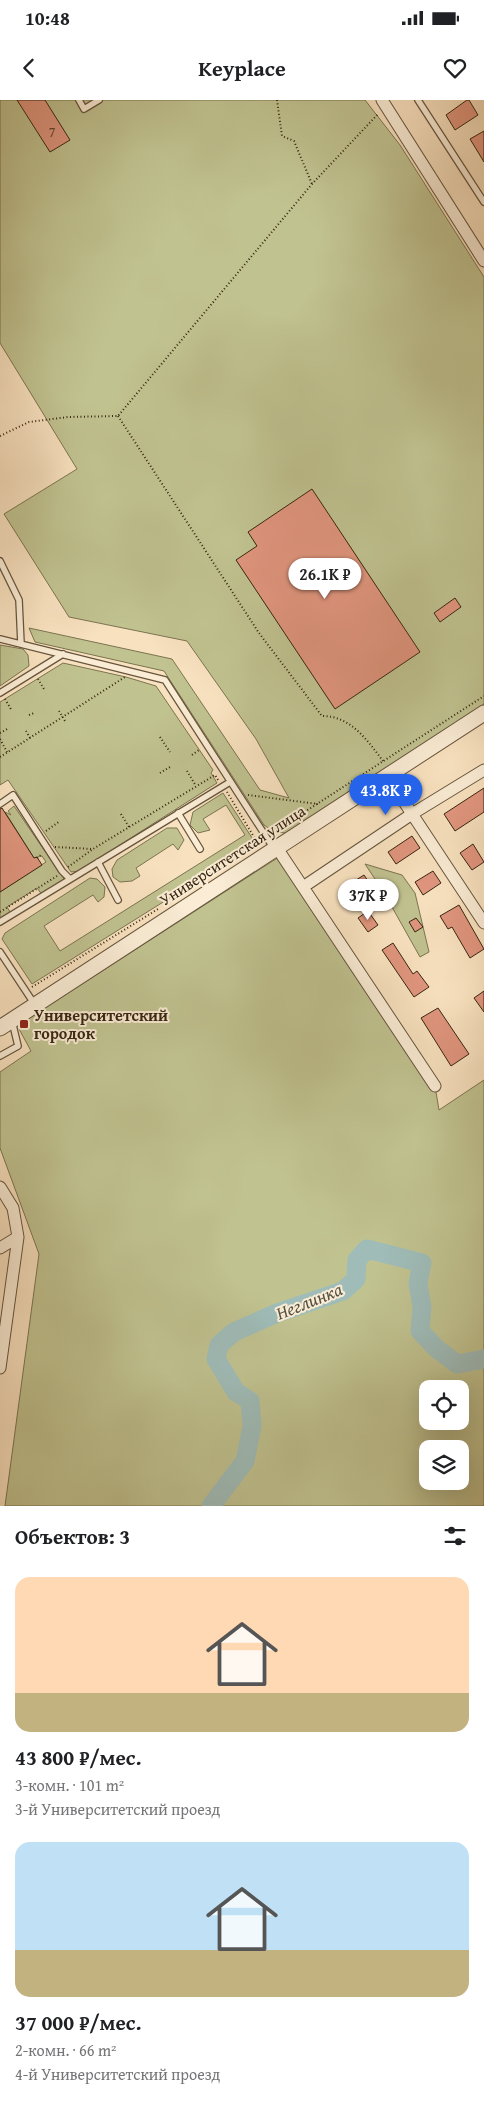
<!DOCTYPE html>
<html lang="ru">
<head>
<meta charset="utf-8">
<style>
	:root { --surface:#fff; --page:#f2f2f2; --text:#202124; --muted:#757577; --accent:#2563eb }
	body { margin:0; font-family:"Gentium Book Plus",serif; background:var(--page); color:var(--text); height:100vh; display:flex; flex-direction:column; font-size:19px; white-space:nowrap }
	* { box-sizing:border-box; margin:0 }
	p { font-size:16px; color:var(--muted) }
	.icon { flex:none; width:28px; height:28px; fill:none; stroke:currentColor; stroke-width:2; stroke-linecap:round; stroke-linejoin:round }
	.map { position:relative; height:1406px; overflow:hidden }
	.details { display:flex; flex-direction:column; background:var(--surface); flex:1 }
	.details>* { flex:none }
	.fabs { position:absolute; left:419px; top:1280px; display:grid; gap:10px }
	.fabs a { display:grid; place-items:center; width:50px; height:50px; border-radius:10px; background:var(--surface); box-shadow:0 5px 20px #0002; font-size:25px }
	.price { position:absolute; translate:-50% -42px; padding:0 11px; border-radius:18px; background:#fff; color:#222; font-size:16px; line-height:32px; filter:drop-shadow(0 1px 2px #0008) }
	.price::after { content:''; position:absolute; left:50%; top:30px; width:15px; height:11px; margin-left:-8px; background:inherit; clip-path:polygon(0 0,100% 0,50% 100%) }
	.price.on { background:var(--accent); color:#fff }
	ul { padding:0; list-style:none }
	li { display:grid; align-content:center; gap:10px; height:265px; padding:0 15px }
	li span { display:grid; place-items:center; height:155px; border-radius:15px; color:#555 }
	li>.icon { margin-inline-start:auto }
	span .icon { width:90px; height:90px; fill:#fffc; stroke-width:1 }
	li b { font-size:21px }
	h2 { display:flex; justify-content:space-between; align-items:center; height:60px; padding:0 15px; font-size:21px }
	.status { display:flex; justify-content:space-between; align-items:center; height:35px; padding:0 25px; background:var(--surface); direction:ltr }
	.status svg { height:14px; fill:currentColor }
	header { display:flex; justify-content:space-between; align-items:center; height:65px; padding:0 15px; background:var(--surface); font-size:22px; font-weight:700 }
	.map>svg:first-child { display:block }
	.green { fill:#c0c290; stroke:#7b7450; fill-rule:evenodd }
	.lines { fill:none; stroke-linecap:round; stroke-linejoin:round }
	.river { stroke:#9fbcb8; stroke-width:19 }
	.building { fill:#e0957e; stroke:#362510 }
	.service-casing { stroke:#66543c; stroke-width:8 }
	.minor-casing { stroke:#66543c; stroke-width:13 }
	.tertiary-casing { stroke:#66543c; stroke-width:17 }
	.path { stroke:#362510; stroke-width:2; stroke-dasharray:1 2.5; stroke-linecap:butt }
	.service { stroke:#faecd5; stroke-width:5.5 }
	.minor { stroke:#faecd5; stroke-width:11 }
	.tertiary { stroke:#faecd5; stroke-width:15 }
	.poi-dot { fill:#8f2418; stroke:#faecd5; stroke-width:2 }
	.labels { text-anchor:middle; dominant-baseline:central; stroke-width:4; stroke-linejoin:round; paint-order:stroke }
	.number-label { font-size:14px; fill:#60412c }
	.street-label { font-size:16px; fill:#362510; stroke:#faecd5 }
	.poi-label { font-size:16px; font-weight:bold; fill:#362510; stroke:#faecd5; text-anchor:start }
	.water-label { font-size:18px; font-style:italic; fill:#565242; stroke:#faecd5 }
</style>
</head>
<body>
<div class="status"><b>10:48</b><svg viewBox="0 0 49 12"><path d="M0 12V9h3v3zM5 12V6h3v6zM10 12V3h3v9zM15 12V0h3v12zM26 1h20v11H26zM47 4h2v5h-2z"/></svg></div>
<header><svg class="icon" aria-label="back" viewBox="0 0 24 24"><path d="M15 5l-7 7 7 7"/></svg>Keyplace<svg class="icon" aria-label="heart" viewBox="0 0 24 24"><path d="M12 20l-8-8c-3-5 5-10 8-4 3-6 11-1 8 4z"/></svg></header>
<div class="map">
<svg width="484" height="1406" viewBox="0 0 484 1406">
	<rect width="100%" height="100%" fill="#f8e1bf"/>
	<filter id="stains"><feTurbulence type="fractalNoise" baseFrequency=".004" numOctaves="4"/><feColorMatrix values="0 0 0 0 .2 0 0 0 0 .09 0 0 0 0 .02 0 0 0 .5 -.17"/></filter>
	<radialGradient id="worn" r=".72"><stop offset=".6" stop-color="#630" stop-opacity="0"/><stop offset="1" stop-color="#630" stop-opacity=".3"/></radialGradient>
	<path class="green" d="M0,0h365l35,45 84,132v427l-198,129 -12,-1 -10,-7 -100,-154 -129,-29 -6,-14 143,31 88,131 29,8 -33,-59 -69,-98 -118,-24 -65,-103 73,-45 -77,-126z
		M0,545l23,4 5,6 1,11 -29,20z
		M63,563l63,14 30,9 57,84 -2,3 6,10 -138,88 -8,1 -63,-92 -8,5v-83z
		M223,693l33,51 -224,140 -30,-45 3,-6 85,-55 7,1 8,8 -1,10 -6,5 -5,-7 -49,31 16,25 185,-116 -19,-30 -23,14 7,11 -12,3 -8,-8 3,-13z
		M14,706l52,76 -23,14 -6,-8 -30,19 5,8 -12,7v-30l46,-30 -4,-6 -8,2 -29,-46 6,3 -3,-4z
		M167,728h10l7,12 -6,10 -5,-6 -37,24 4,8 -8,5 -12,1 -7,-5 -1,-8 5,-9z
		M282,755l153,231 4,24 45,-30v426h-479l34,-252 -39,-106v-76l31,-21 -12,-22 4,-7zM428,1289h32v32h-32zM428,1349h32v32h-32z
		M365,764l37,11 13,18 14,59 -9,5 -37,-66z"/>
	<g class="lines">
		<path class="river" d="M211,1406l34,-45 7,-35 -2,-25 -14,-9 -20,-33 3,-14 15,-13 43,-19 66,-22 13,-12 1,-19 10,-11 55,14 -4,20 4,24 -2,24 17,18 20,15 27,-5"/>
	</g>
	<path class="building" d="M17,0h28l25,40 -20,12z
		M467,0h2l9,15 -23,15 -9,-15z
		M484,31v31l-14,-23z
		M312,389l108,163 -85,57 -99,-149 21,-14 -9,-14z
		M455,498l6,9 -21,15 -6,-9z
		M484,688v24l-29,19 -11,-17z
		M2,708l32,50 3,-1 5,8 -42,27v-83z
		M412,736l8,12 -24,16 -8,-12z
		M473,744l11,18 -12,8 -12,-17z
		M433,771l8,12 -18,12 -8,-13z
		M364,775l10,15 -19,13 -10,-16z
		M459,805l25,44 -14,9 -18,-31 -4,2 -8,-13z
		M368,811l10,14 -10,7 -10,-14z
		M416,818l7,9 -8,5 -6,-10z
		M393,843l20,31 4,-3 12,16 -15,10 -32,-47z
		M484,891v21l-10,-14z
		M438,908l31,46 -18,12 -30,-48z"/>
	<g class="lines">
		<defs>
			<path id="service" d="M79,0l5,9 15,-9
				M418,0l66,102
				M0,461l19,39 2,44
				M0,539l165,41 109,169
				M0,593l63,-39
				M0,704l13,-9 49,76 8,8
				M178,713l22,36
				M98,762l20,38
				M0,822l230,-140
				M0,852l35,53
				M0,956l18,-10 -6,-25"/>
			<path id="minor" d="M382,0l102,161
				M387,676l97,147
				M277,748l158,238
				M303,787l109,-73 72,-44
				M0,1087l13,21 5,29 -18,131
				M0,1148l18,-11"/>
			<path id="tertiary" d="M0,928l484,-315"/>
		</defs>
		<use href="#service" class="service-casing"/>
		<use href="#minor" class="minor-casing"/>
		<use href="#tertiary" class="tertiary-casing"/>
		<path class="path" d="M277,0l5,36 12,5 18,43
			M118,316l141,217 63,83c29,0 45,24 61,45
			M0,336l29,-14 39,-5 50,-1 194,-232 66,-70
			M38,579l6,10
			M5,599l7,12
			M59,611l6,10
			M29,615l5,-2
			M26,631l4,7
			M0,633l9,-5
			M160,637l10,15
			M0,639l7,13
			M192,655l7,-5
			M0,657l125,-80
			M187,671l9,15
			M160,673l10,-6
			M227,692l30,50 2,-1
			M248,695l70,9
			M121,714l8,13
			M46,731l14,-10
			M272,733l212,-137
			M55,747l38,2 122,-74 3,5
			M37,758l5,-4
			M68,767l25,-18
			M0,812l57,-36
			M32,887l126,-78"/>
		<use href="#service" class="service"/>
		<use href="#minor" class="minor"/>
		<use href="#tertiary" class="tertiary"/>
	</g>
	<rect class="poi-dot" x="19" y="919" width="10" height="10" rx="2.5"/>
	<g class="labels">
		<g class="number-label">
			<text x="52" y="32">7</text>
		</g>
		<g class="street-label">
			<text transform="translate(232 755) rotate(-33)">Университетская улица</text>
		</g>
		<g class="poi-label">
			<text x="34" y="915">Университетский<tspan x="34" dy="18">городок</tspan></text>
		</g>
		<g class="water-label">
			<text transform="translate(309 1201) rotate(-22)">Неглинка</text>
		</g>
	</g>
	<rect width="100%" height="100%" filter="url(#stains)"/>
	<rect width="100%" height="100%" fill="url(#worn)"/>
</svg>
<div class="fabs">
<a><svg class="icon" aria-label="locate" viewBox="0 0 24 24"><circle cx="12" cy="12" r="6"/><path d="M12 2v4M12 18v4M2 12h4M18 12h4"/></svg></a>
<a><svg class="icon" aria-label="layers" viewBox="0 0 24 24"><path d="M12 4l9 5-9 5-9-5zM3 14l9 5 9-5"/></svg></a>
</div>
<b class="price" style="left:325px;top:500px">26.1K ₽</b>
<b class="price on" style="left:386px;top:716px">43.8K ₽</b>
<b class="price" style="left:368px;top:821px">37K ₽</b>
</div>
<section class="details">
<h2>Объектов: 3<svg class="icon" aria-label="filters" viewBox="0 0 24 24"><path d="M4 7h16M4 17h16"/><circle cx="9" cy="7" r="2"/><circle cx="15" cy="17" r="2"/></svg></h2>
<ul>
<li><span style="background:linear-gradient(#ffd9b3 75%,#c2b280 0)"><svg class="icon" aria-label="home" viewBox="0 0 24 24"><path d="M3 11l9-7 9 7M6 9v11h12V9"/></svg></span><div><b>43 800 ₽/мес.</b><p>3-комн. · 101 m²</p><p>3-й Университетский проезд</p></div></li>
<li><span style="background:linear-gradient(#bfe0f5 70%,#c2b280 0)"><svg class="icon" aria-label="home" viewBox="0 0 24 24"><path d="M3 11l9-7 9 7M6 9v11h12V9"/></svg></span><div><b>37 000 ₽/мес.</b><p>2-комн. · 66 m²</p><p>4-й Университетский проезд</p></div></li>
</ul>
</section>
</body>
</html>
